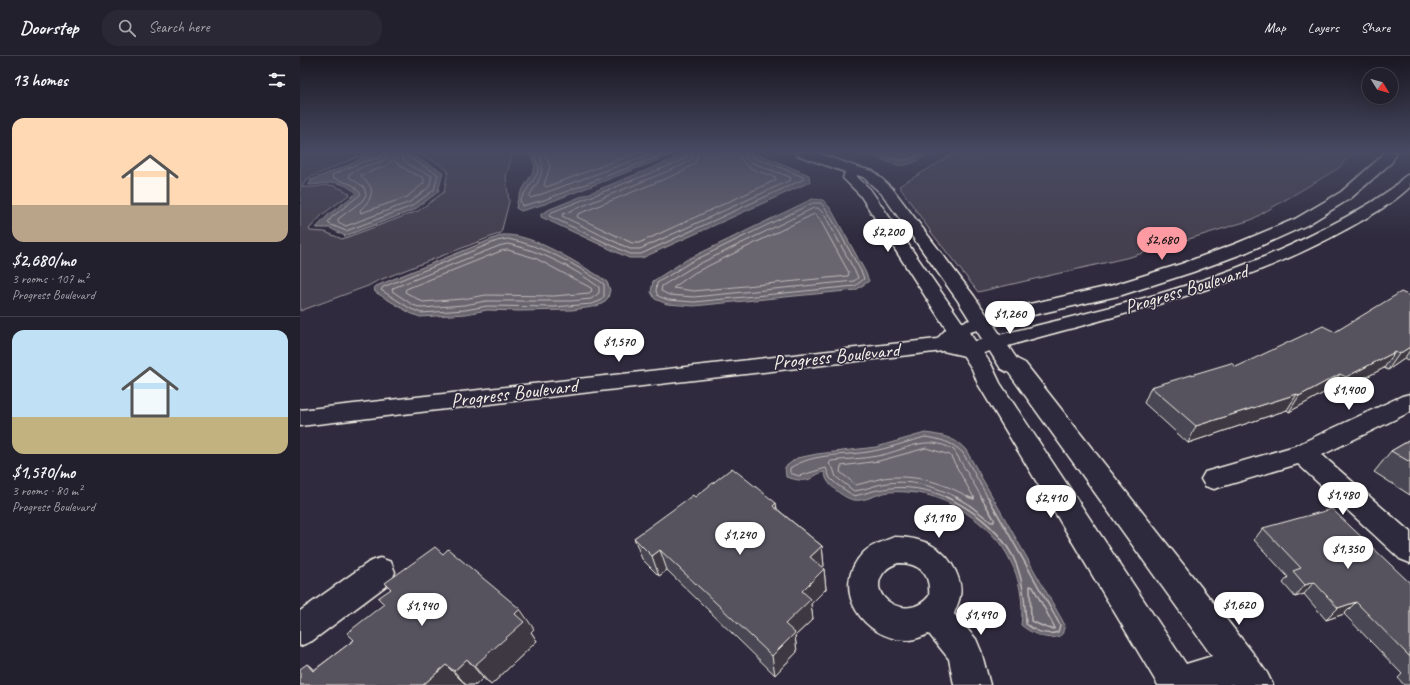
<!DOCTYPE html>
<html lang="en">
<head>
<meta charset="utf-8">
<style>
	:root { --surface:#23202e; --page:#2b2836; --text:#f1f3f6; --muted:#a3a3aa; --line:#403e4a; --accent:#ff9aa2 }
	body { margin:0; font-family:Caveat,sans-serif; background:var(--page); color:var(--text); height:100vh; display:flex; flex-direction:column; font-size:15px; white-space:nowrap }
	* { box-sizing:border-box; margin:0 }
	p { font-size:13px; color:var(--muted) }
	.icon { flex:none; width:22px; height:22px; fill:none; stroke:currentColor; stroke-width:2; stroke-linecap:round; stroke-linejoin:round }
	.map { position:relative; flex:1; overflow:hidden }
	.sheet { display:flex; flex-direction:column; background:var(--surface); width:300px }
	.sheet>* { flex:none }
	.needle { width:26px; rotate:127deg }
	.fabs { position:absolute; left:1062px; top:12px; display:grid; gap:8px }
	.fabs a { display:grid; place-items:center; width:36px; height:36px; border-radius:50%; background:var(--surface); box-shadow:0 4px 16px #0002,0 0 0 1px var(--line); font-size:20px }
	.price { position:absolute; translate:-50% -34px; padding:0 9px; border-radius:14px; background:#fff; color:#222; font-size:13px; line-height:26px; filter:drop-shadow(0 1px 2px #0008) }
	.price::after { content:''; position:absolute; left:50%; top:24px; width:12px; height:9px; margin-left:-6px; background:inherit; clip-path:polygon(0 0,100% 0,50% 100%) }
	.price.current { background:var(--accent); color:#111 }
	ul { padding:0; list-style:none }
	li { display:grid; align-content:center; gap:8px; height:212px; padding:0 12px }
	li+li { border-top:1px solid var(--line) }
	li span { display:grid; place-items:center; height:124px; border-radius:12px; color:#555 }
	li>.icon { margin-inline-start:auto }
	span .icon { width:72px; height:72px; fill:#fffc; stroke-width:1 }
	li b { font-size:17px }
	h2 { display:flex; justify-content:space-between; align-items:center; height:48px; padding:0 12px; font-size:17px }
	header { display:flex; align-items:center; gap:24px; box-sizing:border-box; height:56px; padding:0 20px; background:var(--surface); border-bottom:1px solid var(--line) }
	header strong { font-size:19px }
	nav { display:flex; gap:22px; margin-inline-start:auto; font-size:14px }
	.search { width:280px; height:36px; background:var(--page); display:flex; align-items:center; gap:10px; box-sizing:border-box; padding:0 14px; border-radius:16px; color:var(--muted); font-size:15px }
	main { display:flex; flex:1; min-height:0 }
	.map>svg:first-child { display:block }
	.green { fill:#454050; stroke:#9c989c }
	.water { fill:#6a6670; stroke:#a19ea0 }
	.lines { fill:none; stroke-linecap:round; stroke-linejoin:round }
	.shore-far1 { stroke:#bdb9b8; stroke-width:1 }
	.shore { stroke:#bdb9b8; stroke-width:1.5 }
	.minor-casing { stroke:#f4f1e8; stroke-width:3 }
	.secondary-casing { stroke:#f4f1e8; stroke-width:3 }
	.minor { fill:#2f2a3d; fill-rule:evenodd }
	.secondary { fill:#2f2a3d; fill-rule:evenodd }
	.wall { fill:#4a4752; stroke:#f4f1e8 }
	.shaded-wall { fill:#3c3942; stroke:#f4f1e8 }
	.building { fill:#56525f; stroke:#f4f1e8 }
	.labels { text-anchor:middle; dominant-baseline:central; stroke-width:3; stroke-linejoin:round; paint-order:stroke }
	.street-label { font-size:20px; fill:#f4f1e8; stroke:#2f2a3d }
</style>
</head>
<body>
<header>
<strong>Doorstep</strong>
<div class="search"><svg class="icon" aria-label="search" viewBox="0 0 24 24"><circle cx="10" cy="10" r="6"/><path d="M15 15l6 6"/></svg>Search here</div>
<nav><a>Map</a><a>Layers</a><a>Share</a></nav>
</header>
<main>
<section class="sheet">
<h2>13 homes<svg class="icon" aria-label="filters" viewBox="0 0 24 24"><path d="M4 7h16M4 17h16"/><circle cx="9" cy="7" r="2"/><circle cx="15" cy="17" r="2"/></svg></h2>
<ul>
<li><span style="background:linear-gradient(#ffd9b3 70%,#b9a48a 0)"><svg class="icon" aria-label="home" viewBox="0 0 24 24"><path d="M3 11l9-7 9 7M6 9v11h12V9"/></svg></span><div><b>$2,680/mo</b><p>3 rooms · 107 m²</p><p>Progress Boulevard</p></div></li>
<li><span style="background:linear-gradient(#bfe0f5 70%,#c2b280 0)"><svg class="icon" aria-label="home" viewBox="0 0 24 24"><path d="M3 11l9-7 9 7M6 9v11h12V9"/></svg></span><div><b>$1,570/mo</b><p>3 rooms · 80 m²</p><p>Progress Boulevard</p></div></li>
</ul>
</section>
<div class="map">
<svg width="1110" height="629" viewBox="0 0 1110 629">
	<rect width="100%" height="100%" fill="#2f2a3d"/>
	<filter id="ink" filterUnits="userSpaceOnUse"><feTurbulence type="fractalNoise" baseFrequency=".025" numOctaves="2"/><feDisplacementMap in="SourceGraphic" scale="8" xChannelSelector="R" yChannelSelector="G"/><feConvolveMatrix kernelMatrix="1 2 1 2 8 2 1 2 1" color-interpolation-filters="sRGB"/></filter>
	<g filter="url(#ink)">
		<path class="green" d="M21,96h58l-22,5 -50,22 -5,7 1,1c23,2 23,-9 47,7l-27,20 -14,15 1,2 15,1 17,7 76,-28 26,-19 4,-21 -10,-8 -24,-11h99l-7,25 3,25 -8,31 -124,48 -9,5 -68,25v-155z
			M657,96h396l-14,16 -88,52 -121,37 -152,35 -47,-60 -32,-46z"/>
		<path class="water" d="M106,96l37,20 -5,20 -24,18 -69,26 -15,-8h-14l13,-14 28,-21c-22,-16 -24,-9 -48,-8l2,-5 42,-17 8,-5 26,-5z
			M229,96h150l-134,52 -24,7 -5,-3c1,-16 14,-26 19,-42z
			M387,96h60l24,7 38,16 1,7 -168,76h-13l-88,-41v-3l9,-5 124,-50z
			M564,96h68c-33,22 -34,13 -68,0z
			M512,143l11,1 8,9 34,62 4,10 -13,9 -162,16 -27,-2 -12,-5 -4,-7 2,-11 33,-21z
			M202,179c30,-2 71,26 97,41l8,6 3,8 -2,8 -6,6 -9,3 -21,3 -53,1 -32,-1 -21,4 -46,3 -10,-4 -35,-21 -1,-5 7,-3z
			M625,377c16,2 30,4 41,17l99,175 -3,10c-13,7 -30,-1 -41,-10 3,-21 -1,-46 -11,-65 -14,-31 -59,-63 -93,-67 -9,-1 -19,-2 -28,-1 -11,1 -24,10 -35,8 -8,-1 -21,-11 -25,-17 -3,-3 -4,-8 -4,-11 -7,1 -10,4 -15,7 -8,3 -16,0 -24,-2l-1,-10 12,-9 20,-4 59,-7z"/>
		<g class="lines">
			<path class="shore-far1" d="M83,96l-3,6 -18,4 -30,13 1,3 20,7 8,9 -29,23 -4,5 1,2 17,7 66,-25 22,-16 4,-16 -31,-17 -2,-5
				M88,96l-5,9 -21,6 -13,7v3l15,10 2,8 -4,6 -24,18v3l8,4 64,-24 19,-15 3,-11c-12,-7 -28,-9 -32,-24
				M233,96l6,16 -3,8 -16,24 2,6 22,-6 126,-48
				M239,96c7,20 1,27 -10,44l2,2 125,-46
				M245,96l5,15 -6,18 2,2 93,-35
				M388,96l-1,5 -11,6 -124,49 -3,4 81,38h11l163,-75 -1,-2 -33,-14 -17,-5 -3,-6
				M393,96l-3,9 -12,6 -115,47 -1,2 68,33h10l151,-69 -1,-3 -40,-15 -4,-4 -1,-6
				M399,96l-3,10 -14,10 -104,42 -1,3 55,26h7l137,-63 -1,-3c-15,-6 -33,-7 -36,-25
				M575,96c21,9 28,13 49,0
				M93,104l15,11 16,7v5l-17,14 -46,16 -1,-3c8,-7 17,-18 7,-28 -3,-3 -5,-3 -6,-7l25,-9z
				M513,147h8l7,9 34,61 2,6 -9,7 -161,16 -26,-2 -10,-4 -2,-5 1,-8 32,-20z
				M514,152h4l6,6 33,61 1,3 -4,3 -160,16 -25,-2 -8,-4 1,-5 29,-18z
				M515,158l4,4 30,55 -1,3 -154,15 -21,-3 21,-15z
				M208,183c35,7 67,25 96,45v12l-4,5 -8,3 -38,3 -67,-1 -22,4 -44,3 -10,-4 -30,-19 2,-3 114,-46z
				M208,188c33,7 64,23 91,43v6l-8,6 -20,2h-85l-22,4 -42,3 -9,-3 -21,-14 1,-3 106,-42z
				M208,194l27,8 56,30 1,3 -3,2 -35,3 -68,-1 -23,4 -40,3 -18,-10 1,-3 95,-38z
				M648,442c-19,-9 -43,-13 -64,-9 -10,1 -20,5 -30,7l-18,-12 -6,-6 -4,-10 -27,8 -9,-3v-5c24,-15 51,-12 78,-16 19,-3 38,-10 57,-15 15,2 27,5 38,16l25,45
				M658,442c-22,-12 -46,-18 -70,-15 -12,1 -22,7 -34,8l-18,-14 -3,-9 -4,-4 2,-3c15,-2 31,-2 46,-5 29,-5 48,-23 77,-6l28,48
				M670,442c-27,-16 -55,-24 -87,-20 -9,2 -18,5 -27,7l-16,-13 1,-6 38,-5 47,-13 24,7 24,43"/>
			<path class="shore" d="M646,441c30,14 60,38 71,69 7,19 8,39 9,58 9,7 21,12 32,8l2,-7 -72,-128
				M656,441l12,7 23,18h3v-3l-13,-22
				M668,441l6,2v-2
				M730,530l3,1 21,39v3l-7,-1 -16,-7z"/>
			<defs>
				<path id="minor" d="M495,96h20l42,15 16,4 19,17 82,108 43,63 8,4 227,289 15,21 6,12h-39l-1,-1 -4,1h-71l-180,-301 -6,-15 -112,-174 -17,-17 2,-6 -48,-17zM557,119l6,2 19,17 76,107 43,68 8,4 203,283 -26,8 -186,-281 -9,-19 -121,-175 -13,-12z
					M1110,338v18l-88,43 88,77v31l-10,-4 -102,-95 -84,25 -9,-3 -4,-7 4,-7 90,-26 107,-50z
					M594,481c27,0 50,9 62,35 3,7 6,15 4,24 -1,6 -4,12 -6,18l22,25 5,12 9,34h-36l-5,-26 -20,-25c-6,2 -14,6 -21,6 -45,0 -80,-52 -44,-88 7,-7 21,-11 30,-15zM598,507c22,0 33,11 31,33 -22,28 -66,-1 -44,-25 3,-4 8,-6 13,-8z
					M80,502l11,4 4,10 -4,10 -79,59 -12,5v-35l69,-49z"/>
				<path id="secondary" d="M1084,96h12l-4,10 -41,36 -44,27 -60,27 -54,20 -71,23 -102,23 -57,16 -6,7 12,2c96,-26 197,-45 290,-84 39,-16 76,-35 113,-57 7,-5 15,-10 22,-15 5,-5 9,-11 16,-13v13c-19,18 -43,31 -65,43 -84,47 -176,72 -268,97 -36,9 -72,20 -108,30l-26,-6 -643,75v-16l637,-71 12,-13 67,-19 94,-21 71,-22 54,-20 60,-25 46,-27 40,-35z"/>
			</defs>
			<use href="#minor" class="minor-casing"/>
			<use href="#secondary" class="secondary-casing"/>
			<use href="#minor" class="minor"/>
			<use href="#secondary" class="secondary"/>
		</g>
		<path class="wall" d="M1110,240v63l-3,2 -3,-2 -16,11 -4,-2 -49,25 -6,-3 -40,22 -2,-2 -99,33 -44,-40 7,-16 85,-20 99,-35z
			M1110,384v55l-36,-23 17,-21z
			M395,441l81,6 1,6 45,37 2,20 -2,1 2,2 2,20 -15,15 2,15 -18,17 2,16 -22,23 -108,-105 -8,6 -17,-17 -8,-21z
			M963,472l147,55v102h-6l-6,-7 4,-4 -58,-60 -18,6 -22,-26 -9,3 -12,-14 5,-6 -34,-37z
			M85,527l149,46 -3,3 6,9 -46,44 -8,-7 -7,7h-11l-1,-2 -164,2 7,-21 7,6 40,-30 30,-36 7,-15z"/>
		<path class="shaded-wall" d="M1110,291v3l-6,9 -16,11 11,-16z
			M1095,296l-11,16 -49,25 11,-16z
			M1040,318l-11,16 -40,22 10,-16z
			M997,338l-10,16 -99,33 8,-17z
			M476,447l3,21 -6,-18z
			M522,490l2,20 -13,12 -1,-21z
			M360,494l7,20 -8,6 -7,-20z
			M524,513l2,20 -15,15 2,15 -18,17 2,16 -22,23 -3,-19 13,-32 17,-33z
			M1014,526l-10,12 -9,3 10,-12z
			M1056,546l-12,12 -18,6 12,-12z
			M220,553l14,20 -3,3 6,9 -46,44 -17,-19 41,-52z
			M167,603l16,19 -7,7h-10l-12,-14z
			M7,608l23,19 -17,-12z
			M146,609l18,18 -2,2h-39z"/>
		<path class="building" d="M1101,236l9,4v51l-11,7 -4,-2 -49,25 -6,-3 -41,22 -2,-2 -101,32 -45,-39 80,-24 5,4 87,-41 12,6z
			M1110,384v22l-19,-11z
			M432,412l44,35 -3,3 49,40 -12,11 14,12 -22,22 9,8 -26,25 10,9 -23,23 -112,-106 -8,6 -18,-18 59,-43 2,2z
			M1032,453l78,74v74l-54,-55 -18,6 -24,-26 -9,3 -12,-14 8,-3 -38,-40z
			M135,491l8,7 5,-5 72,60 -5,5 9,8 -50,44 -7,-7 -13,12 -8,-6 -23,20h-123v-16l7,-5 6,7 41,-31 -7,-7 37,-29 -6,-6 13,-9 -6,-6z"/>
	</g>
	<linearGradient id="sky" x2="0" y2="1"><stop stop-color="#1a1722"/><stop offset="0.52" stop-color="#474a62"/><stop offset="1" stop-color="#474a62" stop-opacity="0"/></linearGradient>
	<rect width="1110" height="184" fill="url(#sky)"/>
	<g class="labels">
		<g class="street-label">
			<text transform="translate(886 233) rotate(-17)">Progress Boulevard</text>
			<text transform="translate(536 300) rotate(-6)">Progress Boulevard</text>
			<text transform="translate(214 337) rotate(-7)">Progress Boulevard</text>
		</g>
	</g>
</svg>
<div class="fabs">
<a><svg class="needle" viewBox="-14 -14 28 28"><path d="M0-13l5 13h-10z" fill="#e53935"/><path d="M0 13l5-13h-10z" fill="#a3a3aa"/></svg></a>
</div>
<b class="price" style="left:588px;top:197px">$2,200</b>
<b class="price current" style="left:862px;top:205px">$2,680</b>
<b class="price" style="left:710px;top:279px">$1,260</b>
<b class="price" style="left:319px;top:307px">$1,570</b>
<b class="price" style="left:1049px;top:355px">$1,400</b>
<b class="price" style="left:1043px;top:460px">$1,480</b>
<b class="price" style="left:751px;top:463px">$2,410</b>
<b class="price" style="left:639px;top:483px">$1,190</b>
<b class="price" style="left:440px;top:500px">$1,240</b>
<b class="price" style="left:1048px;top:514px">$1,350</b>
<b class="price" style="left:939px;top:570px">$1,620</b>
<b class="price" style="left:122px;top:571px">$1,940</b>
<b class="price" style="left:681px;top:580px">$1,490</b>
</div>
</main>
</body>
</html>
